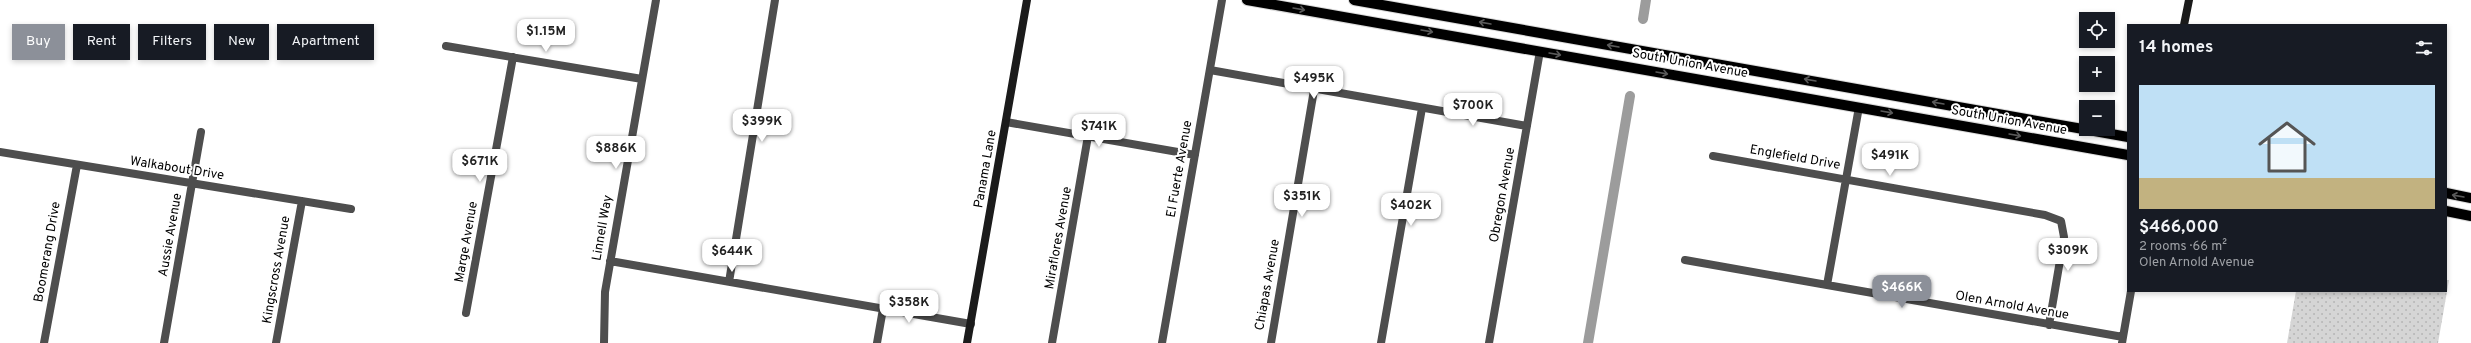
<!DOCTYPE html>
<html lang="en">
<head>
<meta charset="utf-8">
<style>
	:root { --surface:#171b24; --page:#242831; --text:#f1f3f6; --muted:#9ea1a6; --line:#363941; --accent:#8c9099 }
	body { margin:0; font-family:Overpass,sans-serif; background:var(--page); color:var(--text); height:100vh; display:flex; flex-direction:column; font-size:15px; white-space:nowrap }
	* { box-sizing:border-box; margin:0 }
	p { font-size:13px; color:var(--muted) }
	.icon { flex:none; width:22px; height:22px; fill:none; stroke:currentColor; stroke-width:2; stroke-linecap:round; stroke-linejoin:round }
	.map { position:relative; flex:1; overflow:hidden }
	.panel { position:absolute; left:2127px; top:24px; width:320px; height:268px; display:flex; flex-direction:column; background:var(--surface); border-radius:0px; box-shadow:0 2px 6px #0003 }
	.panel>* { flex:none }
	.guide { position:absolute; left:12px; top:24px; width:380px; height:36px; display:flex; gap:8px }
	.controls { position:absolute; left:2079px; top:12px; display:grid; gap:8px }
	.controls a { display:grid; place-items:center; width:36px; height:36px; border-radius:0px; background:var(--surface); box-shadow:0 2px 6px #0003; font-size:20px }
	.price { position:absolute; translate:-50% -34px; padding:0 9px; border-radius:8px; background:#fff; color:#222; font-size:13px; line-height:26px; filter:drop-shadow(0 1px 2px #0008) }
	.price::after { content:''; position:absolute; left:50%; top:24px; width:12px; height:9px; margin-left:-6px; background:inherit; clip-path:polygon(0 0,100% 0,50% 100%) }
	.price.active { background:var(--accent); color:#fff }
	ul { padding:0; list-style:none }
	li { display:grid; align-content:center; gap:8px; height:212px; padding:0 12px }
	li+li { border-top:1px solid var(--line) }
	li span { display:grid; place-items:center; height:124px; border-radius:0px; color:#555 }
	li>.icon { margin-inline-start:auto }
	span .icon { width:72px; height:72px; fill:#fffc; stroke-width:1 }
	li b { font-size:17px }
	h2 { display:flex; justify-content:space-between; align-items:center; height:48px; padding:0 12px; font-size:17px }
	.pill { padding:0 14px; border-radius:0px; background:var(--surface); box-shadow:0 2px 6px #0003; font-size:14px; line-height:36px }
	.pill.active { background:var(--accent); color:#fff }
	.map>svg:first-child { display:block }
	.grass { fill:url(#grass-dots) }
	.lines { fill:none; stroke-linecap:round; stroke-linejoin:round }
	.canal { stroke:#9c9c9c; stroke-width:10 }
	.primary-casing { stroke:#dbdbdb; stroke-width:12 }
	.street { stroke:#4e4e4e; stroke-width:8 }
	.secondary { stroke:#1b1b1b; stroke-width:8 }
	.primary { stroke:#000; stroke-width:10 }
	.oneway { stroke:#595959 }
	.labels { text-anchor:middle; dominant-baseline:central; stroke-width:4; stroke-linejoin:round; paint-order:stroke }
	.street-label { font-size:13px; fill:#000; stroke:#fff }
</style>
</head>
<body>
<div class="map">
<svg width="2471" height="343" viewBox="0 0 2471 343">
	<defs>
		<pattern id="grass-dots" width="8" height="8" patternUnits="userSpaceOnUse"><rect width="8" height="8" fill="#d5d5d5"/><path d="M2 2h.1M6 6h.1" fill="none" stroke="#b5b5b5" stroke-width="1.8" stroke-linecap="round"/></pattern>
	</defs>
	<rect width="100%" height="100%" fill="#fff"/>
	<path class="grass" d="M2446,280h3l-11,63h-151l9,-52h150z"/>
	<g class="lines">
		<path class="canal" d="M1643,19l3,-19
			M1588,343l42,-247"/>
		<defs>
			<path id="primary" d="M1247,0l881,155
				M1354,0l774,137
				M2446,193l25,5
				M2446,211l25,5"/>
		</defs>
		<use href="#primary" class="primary-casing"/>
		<path class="street" d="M446,46l196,33
			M1210,70l317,56
			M1006,122l189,33
			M0,152l351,57
			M1713,156l332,59 16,6 3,16 -15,88
			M1685,260l438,77
			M610,261l361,63
			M729,282l46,-282
			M1827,285l32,-178
			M466,313l47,-256
			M44,343l33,-178
			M164,343l37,-211
			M276,343l26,-142
			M604,343l1,-51 51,-292
			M877,343l6,-34
			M1052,343l36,-207
			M1162,343l60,-343
			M1271,343l43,-253
			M1381,343l41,-235
			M1489,343l51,-292
			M2122,343l9,-52"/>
		<path class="secondary" d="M2184,25l5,-25
			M967,343l60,-343"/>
		<use href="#primary" class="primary"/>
	</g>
	<defs><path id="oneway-shaft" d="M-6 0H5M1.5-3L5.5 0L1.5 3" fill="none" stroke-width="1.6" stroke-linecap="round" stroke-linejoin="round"/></defs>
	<g class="oneway">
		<use href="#oneway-shaft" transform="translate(1299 9) rotate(10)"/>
		<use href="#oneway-shaft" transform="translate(1485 23) rotate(-170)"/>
		<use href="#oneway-shaft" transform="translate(1427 31) rotate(10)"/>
		<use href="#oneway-shaft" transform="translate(1613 46) rotate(-170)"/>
		<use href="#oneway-shaft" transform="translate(1555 54) rotate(10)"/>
		<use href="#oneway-shaft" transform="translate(1662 73) rotate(10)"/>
		<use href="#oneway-shaft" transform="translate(1810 80) rotate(-170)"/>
		<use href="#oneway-shaft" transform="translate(1938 103) rotate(-170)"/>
		<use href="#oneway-shaft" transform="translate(1887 112) rotate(10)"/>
		<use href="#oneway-shaft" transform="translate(2015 135) rotate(10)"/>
		<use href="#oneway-shaft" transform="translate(2458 196) rotate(-170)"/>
	</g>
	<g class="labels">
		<g class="street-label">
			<text transform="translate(1690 64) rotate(10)">South Union Avenue</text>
			<text transform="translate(2009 121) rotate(10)">South Union Avenue</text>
			<text transform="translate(1795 158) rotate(10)">Englefield Drive</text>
			<text transform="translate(177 169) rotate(9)">Walkabout Drive</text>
			<text transform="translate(986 169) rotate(-80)">Panama Lane</text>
			<text transform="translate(1180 169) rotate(-80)">El Fuerte Avenue</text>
			<text transform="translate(1503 195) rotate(-80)">Obregon Avenue</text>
			<text transform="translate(603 228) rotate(-80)">Linnell Way</text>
			<text transform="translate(171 235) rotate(-80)">Aussie Avenue</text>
			<text transform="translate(1059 238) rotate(-80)">Miraflores Avenue</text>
			<text transform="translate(467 242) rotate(-80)">Marge Avenue</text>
			<text transform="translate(48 252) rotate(-80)">Boomerang Drive</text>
			<text transform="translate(277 270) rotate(-80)">Kingscross Avenue</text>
			<text transform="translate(1268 285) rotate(-80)">Chiapas Avenue</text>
			<text transform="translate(2012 306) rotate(10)">Olen Arnold Avenue</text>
		</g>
	</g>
</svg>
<div class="controls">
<a><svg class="icon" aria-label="locate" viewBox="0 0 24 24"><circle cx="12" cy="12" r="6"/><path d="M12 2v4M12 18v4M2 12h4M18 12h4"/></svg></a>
<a>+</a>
<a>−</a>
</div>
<b class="price" style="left:546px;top:53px">$1.15M</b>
<b class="price" style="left:1314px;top:100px">$495K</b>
<b class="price" style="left:1473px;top:127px">$700K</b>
<b class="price" style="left:762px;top:143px">$399K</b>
<b class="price" style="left:1099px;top:148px">$741K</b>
<b class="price" style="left:616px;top:170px">$886K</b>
<b class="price" style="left:1890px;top:177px">$491K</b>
<b class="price" style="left:480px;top:183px">$671K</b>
<b class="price" style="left:1302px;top:218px">$351K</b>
<b class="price" style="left:1411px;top:227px">$402K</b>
<b class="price" style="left:2068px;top:272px">$309K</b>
<b class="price" style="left:732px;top:273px">$644K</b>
<b class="price active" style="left:1902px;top:309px">$466K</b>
<b class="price" style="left:909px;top:324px">$358K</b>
<div class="guide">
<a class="pill active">Buy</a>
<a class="pill">Rent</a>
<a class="pill">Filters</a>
<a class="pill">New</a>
<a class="pill">Apartment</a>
</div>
<section class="panel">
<h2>14 homes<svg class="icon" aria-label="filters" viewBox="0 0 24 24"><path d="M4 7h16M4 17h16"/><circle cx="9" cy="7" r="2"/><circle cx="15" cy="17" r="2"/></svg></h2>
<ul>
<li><span style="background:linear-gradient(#bfe0f5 75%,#c2b280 0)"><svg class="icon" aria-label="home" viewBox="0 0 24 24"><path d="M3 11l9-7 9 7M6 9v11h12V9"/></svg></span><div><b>$466,000</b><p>2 rooms · 66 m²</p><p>Olen Arnold Avenue</p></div></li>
</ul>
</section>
</div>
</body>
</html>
